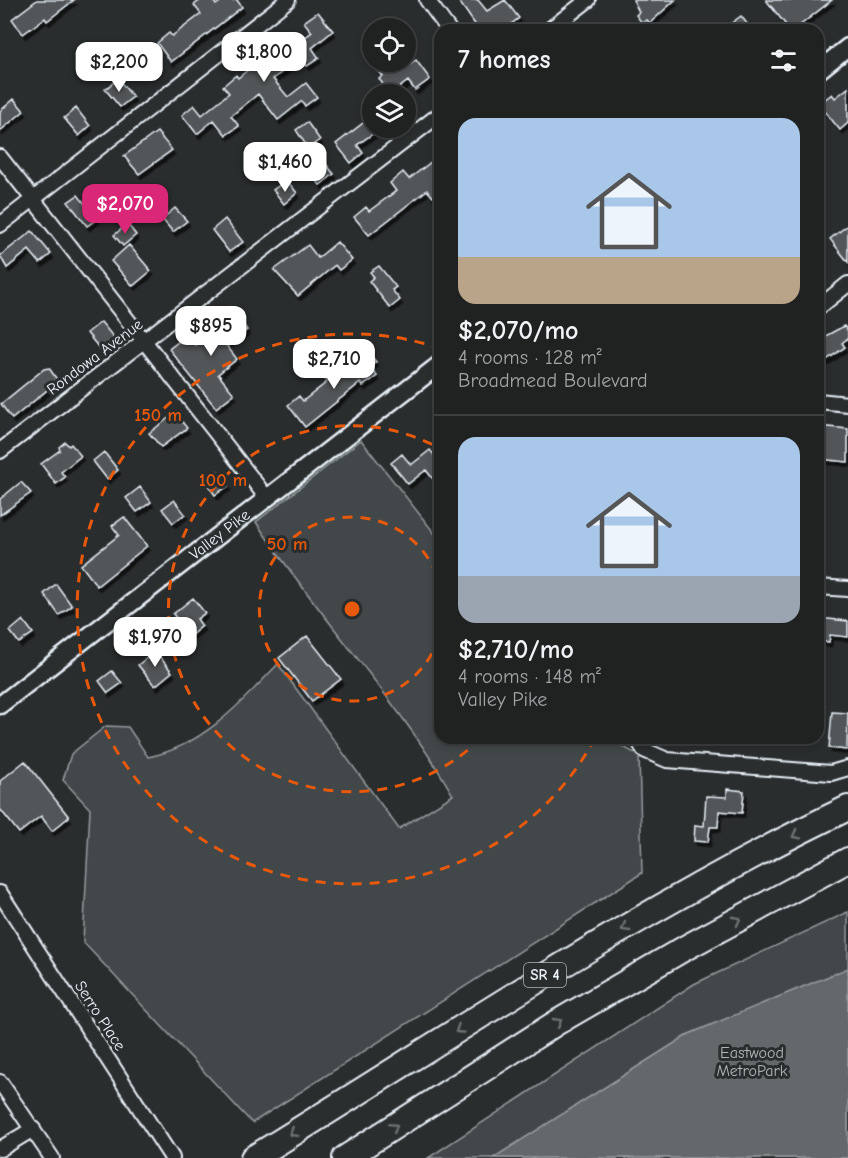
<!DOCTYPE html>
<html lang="en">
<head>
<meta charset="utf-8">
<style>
	:root { --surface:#202222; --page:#282a2a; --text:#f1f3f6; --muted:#a2a4a5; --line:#3d3f40; --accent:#db2777 }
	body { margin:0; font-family:"Comic Neue",sans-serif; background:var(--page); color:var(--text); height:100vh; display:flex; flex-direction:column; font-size:22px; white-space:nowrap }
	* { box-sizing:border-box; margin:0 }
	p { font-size:20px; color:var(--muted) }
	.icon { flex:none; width:33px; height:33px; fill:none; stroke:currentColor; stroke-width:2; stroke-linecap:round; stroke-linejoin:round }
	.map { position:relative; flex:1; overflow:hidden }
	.side { position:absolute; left:434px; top:24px; width:390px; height:720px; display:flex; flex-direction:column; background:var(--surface); border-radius:18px; box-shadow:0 3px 9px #0003,0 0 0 2px var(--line) }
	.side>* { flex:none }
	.controls { position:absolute; left:362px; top:18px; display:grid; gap:12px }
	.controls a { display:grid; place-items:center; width:54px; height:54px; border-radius:50%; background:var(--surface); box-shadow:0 3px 9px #0003,0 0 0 2px var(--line); font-size:30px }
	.price { position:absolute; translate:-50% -51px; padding:0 14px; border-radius:12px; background:#fff; color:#222; font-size:20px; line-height:39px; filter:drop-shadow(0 2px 3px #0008) }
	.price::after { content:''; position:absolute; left:50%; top:36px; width:18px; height:14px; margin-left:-9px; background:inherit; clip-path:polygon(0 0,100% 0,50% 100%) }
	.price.current { background:var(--accent); color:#fff }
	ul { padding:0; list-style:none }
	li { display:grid; align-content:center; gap:12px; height:318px; padding:0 24px }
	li+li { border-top:2px solid var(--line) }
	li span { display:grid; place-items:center; height:186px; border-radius:18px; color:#555 }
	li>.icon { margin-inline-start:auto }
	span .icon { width:108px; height:108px; fill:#fffc; stroke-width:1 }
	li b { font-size:26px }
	h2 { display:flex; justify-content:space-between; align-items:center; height:72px; padding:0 24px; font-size:26px }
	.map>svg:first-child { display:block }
	.green { fill:#424648; stroke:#959ca0; stroke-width:1.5 }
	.water { fill:#63686b; stroke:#989fa3; stroke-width:1.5 }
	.building { fill:#535759; stroke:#e8f1f8; stroke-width:1.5; filter:url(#shadow) }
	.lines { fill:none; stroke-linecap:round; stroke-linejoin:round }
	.minor-casing { stroke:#e8f1f8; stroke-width:18 }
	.tertiary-casing { stroke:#e8f1f8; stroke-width:21 }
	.motorway-casing { stroke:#e8f1f8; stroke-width:28 }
	.minor { stroke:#2a2d2e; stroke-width:14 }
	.tertiary { stroke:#2a2d2e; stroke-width:16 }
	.motorway { stroke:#2a2d2e; stroke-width:24 }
	.oneway { stroke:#6c7275 }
	.ring { fill:none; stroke:#e8590c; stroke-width:3; stroke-dasharray:10 8 }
	.labels { text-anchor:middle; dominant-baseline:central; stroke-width:6; stroke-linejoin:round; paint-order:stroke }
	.shield { fill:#2a2d2e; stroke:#afb6bb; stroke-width:1.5 }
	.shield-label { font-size:15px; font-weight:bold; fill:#e8f1f8 }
	.street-label { font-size:16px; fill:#e8f1f8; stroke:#2a2d2e }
	.park-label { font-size:16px; fill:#aeb5ba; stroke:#2a2d2e }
	.centre { fill:#e8590c; stroke:#2a2d2e; stroke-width:3 }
	.ring-label { font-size:18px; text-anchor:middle; font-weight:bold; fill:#e8590c; stroke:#2a2d2e; stroke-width:6; stroke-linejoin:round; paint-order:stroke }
</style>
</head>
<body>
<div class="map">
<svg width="848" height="1158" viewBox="0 0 848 1158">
	<defs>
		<filter id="shadow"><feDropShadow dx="2.5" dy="4.5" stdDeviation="0" flood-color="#0009"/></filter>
	</defs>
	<rect width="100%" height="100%" fill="#2a2d2e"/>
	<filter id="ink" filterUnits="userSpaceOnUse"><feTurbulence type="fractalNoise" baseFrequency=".0167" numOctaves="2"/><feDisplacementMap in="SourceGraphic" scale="12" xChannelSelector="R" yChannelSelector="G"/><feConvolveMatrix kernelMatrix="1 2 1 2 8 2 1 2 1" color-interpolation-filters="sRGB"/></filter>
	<g filter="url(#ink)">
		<path class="green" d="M361,440l78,99 1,199h165l34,17 3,118 -390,250 -169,-181 7,-133 -27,-29 8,-26 35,-28 22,1 20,30c54,-10 94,-55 130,-93l121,165 54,-34c-56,-97 -136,-180 -197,-273z
			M848,912v246h-420l266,-174z"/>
		<path class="water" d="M848,968v190h-355l196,-124z"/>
		<path class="building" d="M37,0h37l-27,21 -2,-3 -22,16 -11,-15z
			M201,0h12l3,5 7,-5h14l5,7 -71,55 -14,-19 12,-10 3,3 29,-22 -7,-9z
			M458,0h20l9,11 18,-11 14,18 -16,12h-24z
			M633,0h42l-25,23 -3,-3 -5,3 -6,-8 3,-3z
			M766,0h66l-38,30h-4z
			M318,12l15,19 -21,17 7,10 -12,8 -7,-8 -27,21 15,18 18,-14 11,14 -12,9 -3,-5 -24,19 -20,-26 -27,22 8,10 -13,9 -12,-15 -17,14 -15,-19 12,-10 8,10 27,-22 -6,-7 13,-11 2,3 38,-31 6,7 30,-22 -8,-10z
			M741,16l11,14h-30z
			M416,60l14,19 -15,11 -7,-9 -17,13h-19v34l3,4 -18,13 6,8 -12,10 -15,-19 36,-28 -11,-14 22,-18 -4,-5 4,-3 -6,-7 13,-7 9,11z
			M118,79l15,18 -13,10 -15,-18z
			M848,88v35l-8,7 -21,-26 13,-10 3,4z
			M14,99l10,12 -24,20v-20z
			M76,108l14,18 -11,10 -15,-18z
			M307,122l13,18 -12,8 -12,-18z
			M157,132l15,18 -33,24 -15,-18z
			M316,152l18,22 -14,11 -18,-23z
			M440,155v37l-7,5 -6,-7 -58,45 -15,-18 12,-10 3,4 27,-20 -6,-8 13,-11 6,7z
			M289,183l8,10 -13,11 -11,-14 8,-6 2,3z
			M78,195l19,24 -10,7 -19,-24z
			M175,208l12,13 -14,11 -11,-13z
			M225,219l18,23 -14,10 -17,-22z
			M848,225v37l-18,-23z
			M125,226h4l7,9 -13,11 -9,-11z
			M32,231l19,23 -11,9 -11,-13 -22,18 -7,-12z
			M337,242l15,18 -13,10 -4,-5 -37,31 -24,-26 34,-25 10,13z
			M129,245l22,26 -18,15 -22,-25z
			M379,266l17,21 -4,3 8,10 -10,8 -21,-27 5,-4 -4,-5z
			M230,307l17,23 -21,15 11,14 -19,15 16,20 -18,14 -47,-59 18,-14 8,10 26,-20 -5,-7z
			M101,322l14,17 -4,3 3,2 -11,9 -16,-20z
			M844,326l4,5v7l-6,5 3,4 -20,14 -7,-9 6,-7 -4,-6z
			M369,353l7,9 -6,5 7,9 -14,10 -3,-3 -55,44 -17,-22 11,-9 4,5 24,-19 -2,-3 13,-9 2,4z
			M49,368l9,13 -46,38 -11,-15 43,-35z
			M175,413l12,15 -26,19 -12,-14z
			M818,426l30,3v33l-30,-3z
			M65,442l4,4 2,-2 10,12 -20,16 4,5 -9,7 -15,-20 19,-14 -1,-3z
			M430,450l10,12v12l-7,5 -7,-9 -18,14 -17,-21 11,-9 9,11z
			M104,452l14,18 -11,9 -14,-18z
			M217,471l11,15 -13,9 -10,-14z
			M21,482l10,11 -31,22v-16z
			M140,487l11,15 -14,10 -11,-14z
			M174,500l11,14 -12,9 -11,-14z
			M124,517l23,29 -50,40 -16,-21 38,-30 -7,-9z
			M56,584l16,22 -13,9 -15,-21z
			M193,598l12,15 -8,6 5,7 -12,10 -17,-22z
			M818,618l30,3v16l-18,-2 -1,7 -11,-1z
			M23,620l10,13 -14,10 -9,-12z
			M307,636l34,43 -29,22 -33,-43z
			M155,651l17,21 -17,14 -17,-21z
			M112,671l10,12 -14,10 -9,-12z
			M832,712l16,1 -1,37 -18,-2z
			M25,761l44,56 -17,14 -11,-15 -22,17 -19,-24v-28z
			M727,789l17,2 -2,22 -23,-2 -1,16h-8l-2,15 -14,-1 1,-16 9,1 2,-30 21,1z"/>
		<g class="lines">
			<defs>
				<path id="minor" d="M427,0l22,30
					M549,30l39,-30
					M0,157l267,341
					M0,225l288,-225
					M818,308l30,-24
					M818,401l30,3
					M0,451l440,-337
					M818,587l30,2
					M637,738l7,12 23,10 164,13 17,-5
					M0,893l172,265
					M0,1082l52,76
					M0,1149l33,-20"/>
				<g id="tertiary">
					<path d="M818,71l30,-24"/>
					<path id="s1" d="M0,705l440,-341"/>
				</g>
				<path id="motorway" d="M253,1158c196,-120 387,-251 595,-350
					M345,1158l211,-135 129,-75 163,-88"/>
			</defs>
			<use href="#minor" class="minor-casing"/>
			<use href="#tertiary" class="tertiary-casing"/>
			<use href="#motorway" class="motorway-casing"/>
			<use href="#minor" class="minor"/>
			<use href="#tertiary" class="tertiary"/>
			<use href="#motorway" class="motorway"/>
		</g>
		<defs><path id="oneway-chevron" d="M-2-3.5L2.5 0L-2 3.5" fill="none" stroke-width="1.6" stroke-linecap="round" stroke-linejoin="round" transform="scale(1.5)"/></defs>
		<g class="oneway">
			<use href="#oneway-chevron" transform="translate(796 835) rotate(153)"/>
			<use href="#oneway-chevron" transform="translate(737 920) rotate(-28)"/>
			<use href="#oneway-chevron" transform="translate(625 928) rotate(150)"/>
			<use href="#oneway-chevron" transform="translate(558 1022) rotate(-31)"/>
			<use href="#oneway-chevron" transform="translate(459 1030) rotate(147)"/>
			<use href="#oneway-chevron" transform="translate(394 1127) rotate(-32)"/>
			<use href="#oneway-chevron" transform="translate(293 1133) rotate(148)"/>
		</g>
	</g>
	<g class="ring">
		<path d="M439 637A92 92 0 1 1 439 581"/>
		<path d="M481 738A183 183 0 1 1 439 448"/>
		<path d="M595 738A275 275 0 1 1 439 348"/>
	</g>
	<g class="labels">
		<rect class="shield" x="524" y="963" width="42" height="24" rx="4.5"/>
		<g class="shield-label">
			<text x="545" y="975">SR 4</text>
		</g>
		<g class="street-label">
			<text transform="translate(95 357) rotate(-37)">Rondowa Avenue</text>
			<text stroke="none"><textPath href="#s1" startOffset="278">Valley Pike</textPath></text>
			<text transform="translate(100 1016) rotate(57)">Serro Place</text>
		</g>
		<g class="park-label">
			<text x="752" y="1053">Eastwood<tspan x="752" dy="18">MetroPark</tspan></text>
		</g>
	</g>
	<circle cx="352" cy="609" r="9" class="centre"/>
	<g class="ring-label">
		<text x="158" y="421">150 m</text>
		<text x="223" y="486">100 m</text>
		<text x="287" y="550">50 m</text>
	</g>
</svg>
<div class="controls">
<a><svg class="icon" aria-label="locate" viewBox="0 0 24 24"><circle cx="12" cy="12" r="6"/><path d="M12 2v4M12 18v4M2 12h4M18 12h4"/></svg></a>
<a><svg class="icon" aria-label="layers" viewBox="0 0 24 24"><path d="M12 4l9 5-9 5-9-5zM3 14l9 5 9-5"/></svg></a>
</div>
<b class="price" style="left:264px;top:83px">$1,800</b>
<b class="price" style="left:119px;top:93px">$2,200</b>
<b class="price" style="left:285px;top:193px">$1,460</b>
<b class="price current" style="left:125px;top:235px">$2,070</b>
<b class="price" style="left:211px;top:357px">$895</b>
<b class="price" style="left:334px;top:390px">$2,710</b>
<b class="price" style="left:155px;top:668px">$1,970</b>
<section class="side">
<h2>7 homes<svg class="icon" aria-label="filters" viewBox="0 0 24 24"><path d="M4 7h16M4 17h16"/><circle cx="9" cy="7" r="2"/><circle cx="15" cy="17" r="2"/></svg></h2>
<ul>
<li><span style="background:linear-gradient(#a9c7e8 75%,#b9a48a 0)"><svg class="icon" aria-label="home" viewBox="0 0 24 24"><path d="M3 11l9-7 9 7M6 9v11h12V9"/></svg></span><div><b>$2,070/mo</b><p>4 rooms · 128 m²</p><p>Broadmead Boulevard</p></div></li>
<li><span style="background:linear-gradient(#a9c7e8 75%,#9aa5b1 0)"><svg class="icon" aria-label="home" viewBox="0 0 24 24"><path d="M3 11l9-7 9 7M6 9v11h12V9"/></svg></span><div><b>$2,710/mo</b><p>4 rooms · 148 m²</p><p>Valley Pike</p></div></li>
</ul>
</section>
</div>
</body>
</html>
